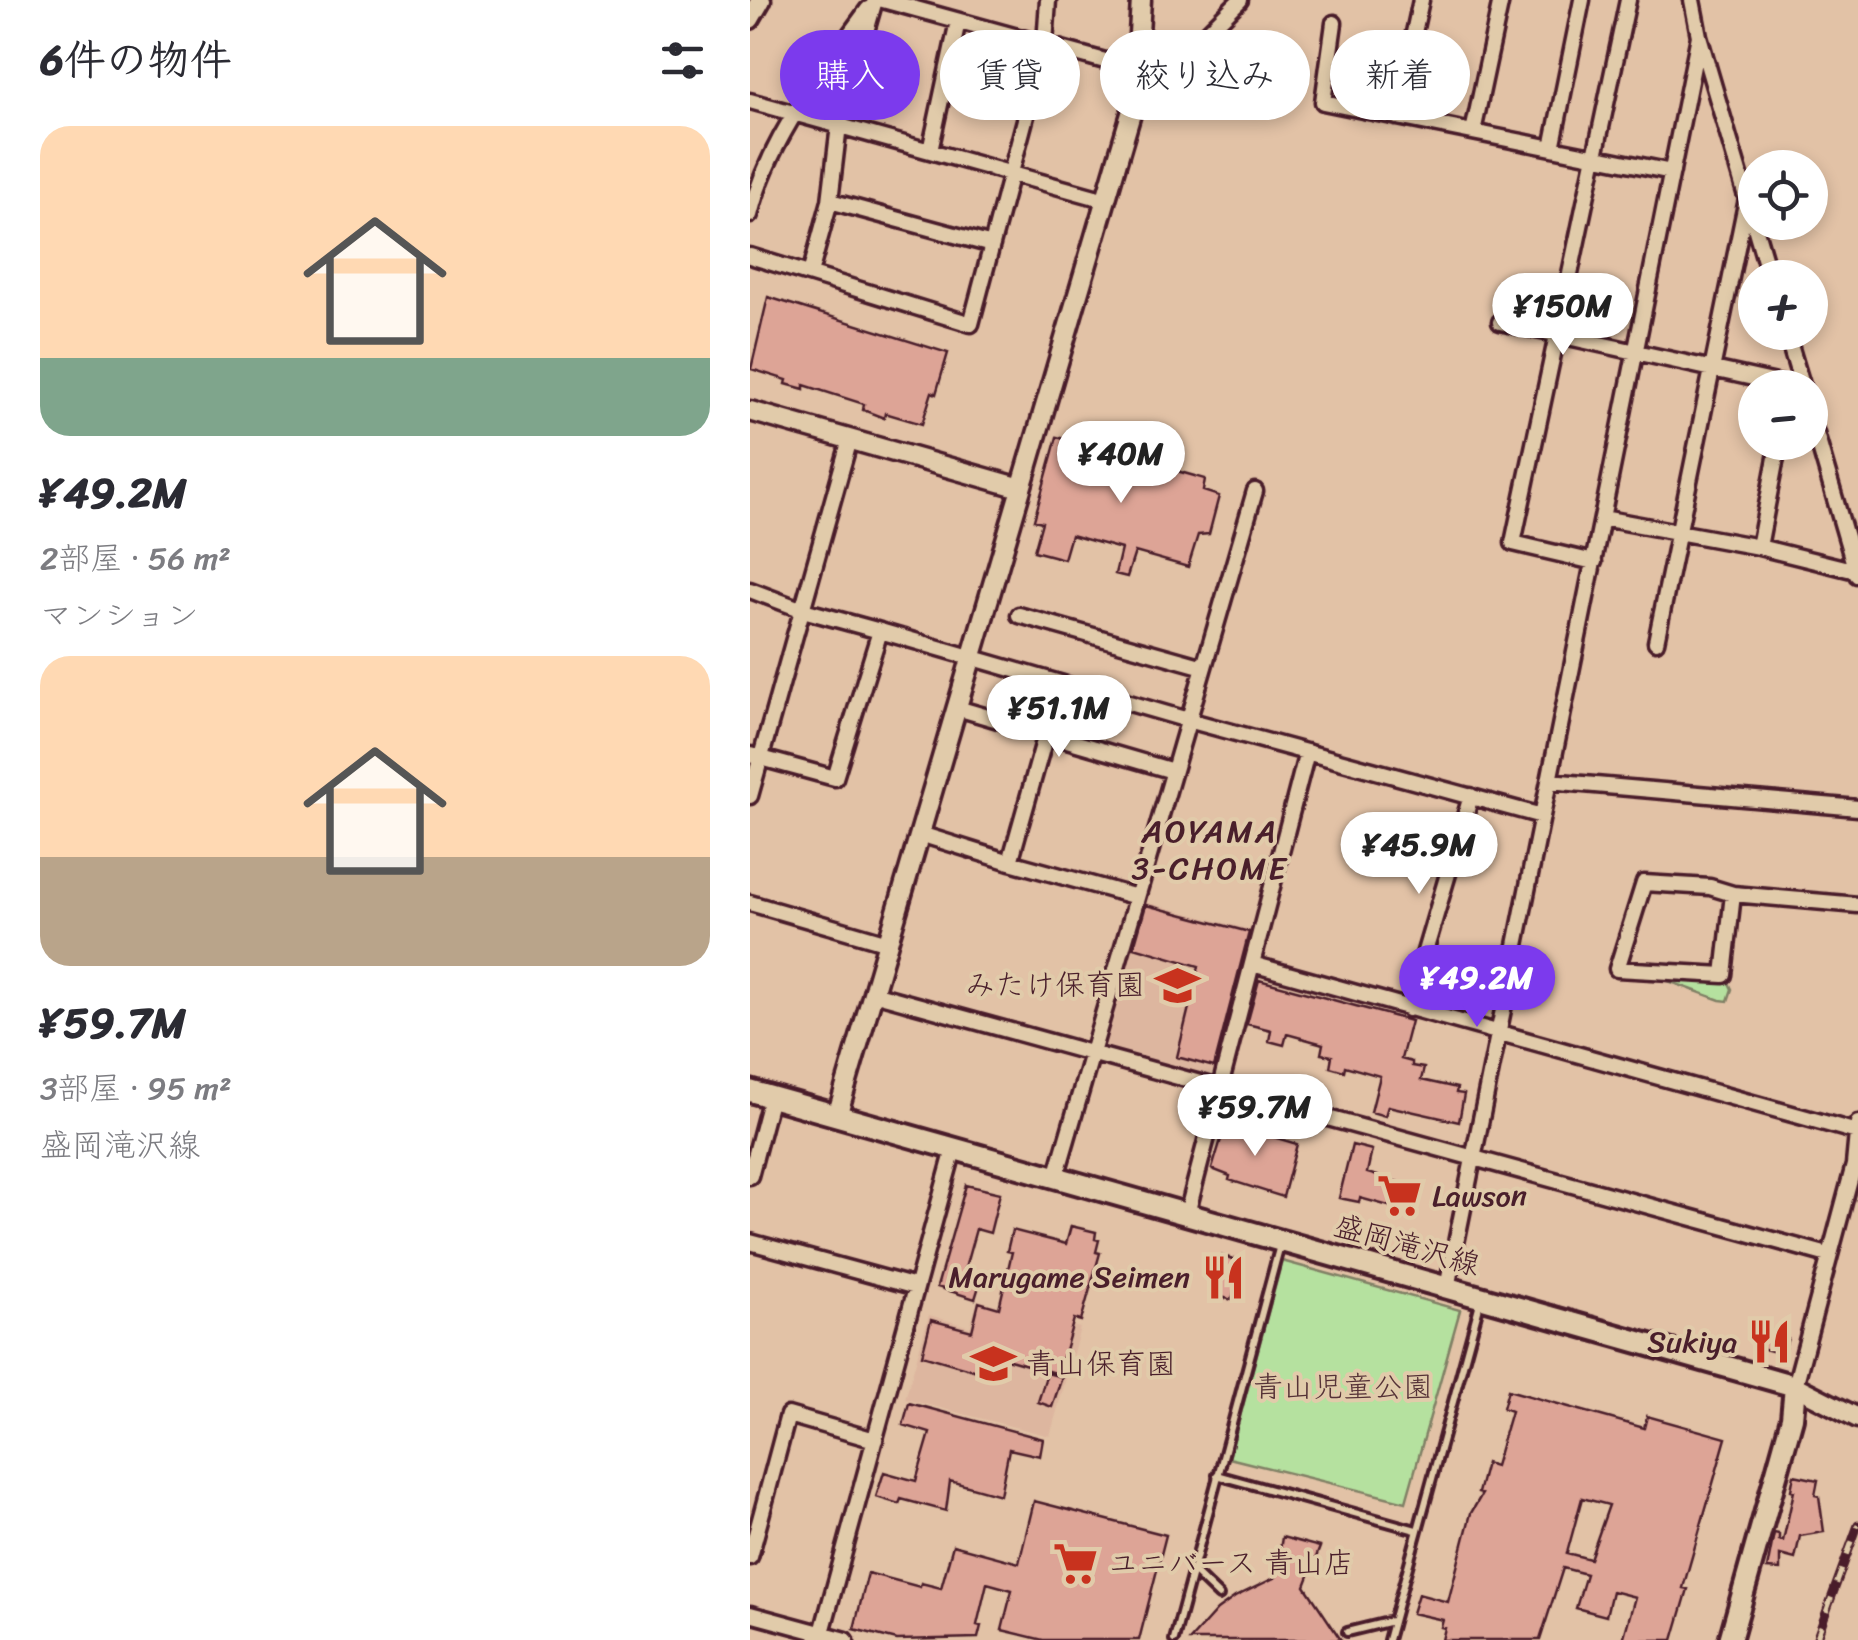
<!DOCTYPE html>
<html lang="ja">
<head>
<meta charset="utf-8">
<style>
	:root { --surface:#fff; --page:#f2f2f3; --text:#2b2b33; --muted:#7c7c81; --accent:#7c3aed }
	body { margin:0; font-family:Sriracha,"Klee One",sans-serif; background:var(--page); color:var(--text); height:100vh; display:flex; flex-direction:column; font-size:38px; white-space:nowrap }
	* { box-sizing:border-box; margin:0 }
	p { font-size:32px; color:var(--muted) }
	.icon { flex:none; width:55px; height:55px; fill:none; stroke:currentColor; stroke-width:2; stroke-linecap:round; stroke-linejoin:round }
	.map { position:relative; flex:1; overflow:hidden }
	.side { display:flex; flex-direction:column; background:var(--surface); width:750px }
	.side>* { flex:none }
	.top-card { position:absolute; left:30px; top:30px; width:928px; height:90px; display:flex; gap:20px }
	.controls { position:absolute; left:988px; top:150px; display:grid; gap:20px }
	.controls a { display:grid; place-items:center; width:90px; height:90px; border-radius:50%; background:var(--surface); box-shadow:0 5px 15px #0003; font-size:50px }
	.price { position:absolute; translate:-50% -85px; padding:0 22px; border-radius:35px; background:#fff; color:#222; font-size:32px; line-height:65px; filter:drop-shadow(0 2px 5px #0008) }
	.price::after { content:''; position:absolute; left:50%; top:60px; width:30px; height:22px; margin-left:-15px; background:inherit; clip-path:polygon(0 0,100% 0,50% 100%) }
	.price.selected { background:var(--accent); color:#fff }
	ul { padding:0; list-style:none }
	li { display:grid; align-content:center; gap:20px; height:530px; padding:0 40px }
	li span { display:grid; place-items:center; height:310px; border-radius:30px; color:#555 }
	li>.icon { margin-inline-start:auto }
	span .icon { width:180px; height:180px; fill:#fffc; stroke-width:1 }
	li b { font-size:42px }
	h2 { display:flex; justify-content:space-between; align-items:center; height:120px; padding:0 40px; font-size:42px }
	.tag { padding:0 35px; border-radius:45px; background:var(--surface); box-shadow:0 5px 15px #0003; font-size:35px; line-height:90px }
	.tag.selected { background:var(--accent); color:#fff }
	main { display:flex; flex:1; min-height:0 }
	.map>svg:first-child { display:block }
	.built { fill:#ddb69f }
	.green { fill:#b5e19f; stroke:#808065; stroke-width:2.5 }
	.building { fill:#dda496; stroke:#4a1f2b; stroke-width:2.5; fill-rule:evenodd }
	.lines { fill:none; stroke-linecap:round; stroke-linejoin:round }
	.service-casing { stroke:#4a1f2b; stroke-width:14 }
	.minor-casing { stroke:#4a1f2b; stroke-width:21 }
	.tertiary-casing { stroke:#4a1f2b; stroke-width:25 }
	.secondary-casing { stroke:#4a1f2b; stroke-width:28 }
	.service { stroke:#e1cbaa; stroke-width:6 }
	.minor { stroke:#e1cbaa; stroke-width:14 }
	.tertiary { stroke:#e1cbaa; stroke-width:18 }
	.secondary { stroke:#e1cbaa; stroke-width:20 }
	.rail-casing { stroke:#4a1f2b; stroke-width:9 }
	.rail { stroke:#e1cbaa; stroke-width:5; stroke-dasharray:15; stroke-linecap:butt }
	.labels { text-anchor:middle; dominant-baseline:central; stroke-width:8; stroke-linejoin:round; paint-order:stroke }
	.poi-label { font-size:30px; fill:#4a1f2b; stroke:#e1cbaa; text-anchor:end }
	.street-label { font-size:30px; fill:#4a1f2b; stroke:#e1cbaa }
	.park-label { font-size:30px; fill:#553237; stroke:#e1cbaa }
	.neighbourhood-label { font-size:32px; letter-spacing:2.5px; fill:#4a1f2b; stroke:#e1cbaa }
</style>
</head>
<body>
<main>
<section class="side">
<h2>6件の物件<svg class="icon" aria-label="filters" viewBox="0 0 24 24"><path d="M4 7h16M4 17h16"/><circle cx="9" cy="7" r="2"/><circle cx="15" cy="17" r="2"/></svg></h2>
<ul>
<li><span style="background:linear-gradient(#ffd9b3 75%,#7fa58c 0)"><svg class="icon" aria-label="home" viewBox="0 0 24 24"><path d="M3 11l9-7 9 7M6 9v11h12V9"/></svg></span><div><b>¥49.2M</b><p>2部屋 · 56 m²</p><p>マンション</p></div></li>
<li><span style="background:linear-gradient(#ffd9b3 65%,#b9a48a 0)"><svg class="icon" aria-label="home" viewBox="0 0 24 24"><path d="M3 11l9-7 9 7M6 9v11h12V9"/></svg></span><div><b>¥59.7M</b><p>3部屋 · 95 m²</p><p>盛岡滝沢線</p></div></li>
</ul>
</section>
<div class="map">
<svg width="1108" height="1640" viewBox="0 0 1108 1640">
	<rect width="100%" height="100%" fill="#e2c2a6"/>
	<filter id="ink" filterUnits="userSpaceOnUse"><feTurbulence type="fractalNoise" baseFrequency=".01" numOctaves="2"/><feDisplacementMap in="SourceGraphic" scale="20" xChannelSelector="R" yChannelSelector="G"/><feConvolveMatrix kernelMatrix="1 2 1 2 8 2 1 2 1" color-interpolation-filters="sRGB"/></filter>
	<g filter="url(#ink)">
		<path class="built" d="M391,901l111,29 -35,139 -14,8 -96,-28 -3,-9z
			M228,1300l102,28 -30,108 -145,-37 24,-84 41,12z"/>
		<path class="green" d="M902,975l76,6 4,8 -4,12 -8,-1z
			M532,1261l178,49 -54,192 -177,-44z"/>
		<path class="building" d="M18,297l180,56 -12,41 -4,-2 -10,32 -37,-11 -1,5 -21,-8 1,-6 -60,-19v4l-18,-5 1,-4 -36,-11z
			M307,437l148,42 -2,12 16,5 -10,38 -11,1 -10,32 -53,-15 -8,25 -12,-3 6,-25 -50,-14 -7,24 -30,-8 8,-29 -8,-2z
			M396,905l103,27 -35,135 -37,-10 22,-91 -65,-19z
			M509,980l152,41 -10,38 11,3v4l12,2 -3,12 36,8 -1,5 8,1 -5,28 -71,-16 -3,10 -14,-4 9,-36 -35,-10 -1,5 -14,-4 2,-11 -11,-2 2,-10 -36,-10 -3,11 -15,-4 2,-11 -24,-6z
			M476,1123l71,21 -14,53 -54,-17 1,-4 -18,-7z
			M602,1145l20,5 -5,23 55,16 -8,24 -54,-15 -1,4 -20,-4z
			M216,1185l34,8 -10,40 -14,-4 -14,50 18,4 -5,16 -38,-12z
			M321,1226l25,6 -1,7 4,1 -3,12 4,1 -19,68 -7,-2 -16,55 -62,-18 -6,19 -68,-20 9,-35 41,11 7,-29 20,6 13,-56 -5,-1 5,-21 54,14z
			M472,1256l19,5 -9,39 -21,-6z
			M1008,1329l30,9 -5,16 -30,-8z
			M297,1373l15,4 -10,30 -14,-5z
			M758,1390l136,38 3,-12 79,22 -43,150 5,1 -15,51h-50l12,-43 -23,-6 -6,25 -30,-8 10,-34 -23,-6 -23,72h-98l3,-12 -4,-1 2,-7 -31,-7 6,-19 30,8 23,-89 11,-19 -4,-1 8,-30 9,3 16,-55 -8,-3zM832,1498l27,7 -19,54 -23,-6z
			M159,1403l134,36 -3,17 -31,-7 -9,46 -50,-14 -4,30 -45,-12 -2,5 -23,-7 8,-25 32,9 14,-48 -27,-8z
			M1044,1475l24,5 -3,15 4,1 5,36 -24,4 -5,23 -15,-4v15l-13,-1 7,-36 5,1v6l4,1 11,-50 -3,-1z
			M284,1501l132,34 -27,105h-96l-41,-10 10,-40 -25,-7 -10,42 4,1 -3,12 -81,2 -43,-11 14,-56 52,14 1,-4 20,5 12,-43 66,18z
			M532,1537l38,10 -15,39 36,54h-151l27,-30 18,-13 41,-20z"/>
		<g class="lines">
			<defs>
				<path id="service" d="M467,1475l199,55
					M443,1571l26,25
					M597,1632l45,-11
					M424,1640l106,-395
					M638,1640l93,-341"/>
				<path id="minor" d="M125,0l-36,125 -9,76 162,44
					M133,0l255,70
					M942,0l7,36 71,242
					M584,23l-11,79 349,70
					M385,100l43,-38 62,-62
					M0,101l356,99
					M646,117l25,-117
					M723,132l28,-132
					M802,148l30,-148
					M180,151l28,-130
					M0,215c19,-78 72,-142 118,-206
					M0,256l221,68 74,-280 3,-44
					M60,274l20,-73
					M750,322l299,66
					M1036,332l17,56
					M1060,413l47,162
					M1029,442l-20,105 97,24
					M852,518l157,29
					M844,562l-81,-19 115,-543
					M0,590l53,20 77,21
					M269,615l185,52
					M906,642l91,-443
					M207,708l216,63
					M296,734l-36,128 127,35
					M0,755l85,23 45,-147 308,89 354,96
					M799,781l309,27
					M0,796l100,-357
					M170,834l90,28
					M983,894l-9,81 -107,-6 27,-86 66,4 23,7 125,11
					M0,903l138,40
					M502,964l605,168
					M123,993c318,89 638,172 955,262
					M658,1009l63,-213
					M0,1176l21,-79
					M306,1177l199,-686
					M437,1214l120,-462
					M0,1242l166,45
					M697,1288l252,-1252
					M1045,1386l59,-221 4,-42
					M0,1557l38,-142 87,25
					M0,1614l96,26
					M70,1640l134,-491"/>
				<path id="tertiary" d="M0,19l11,-19
					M0,411l271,77
					M87,1116l298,-1016 6,-100
					M1045,1386l63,32"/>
				<path id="secondary" d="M0,1091l1045,295 -3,32 -62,222"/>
			</defs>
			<use href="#service" class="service-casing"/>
			<use href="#minor" class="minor-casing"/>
			<use href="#tertiary" class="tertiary-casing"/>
			<use href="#secondary" class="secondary-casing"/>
			<use href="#service" class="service"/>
			<use href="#minor" class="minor"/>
			<use href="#tertiary" class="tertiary"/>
			<use href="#secondary" class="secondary"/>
			<defs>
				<path id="rail" d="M1066,1640l42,-115"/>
			</defs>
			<use href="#rail" class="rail-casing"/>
			<use href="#rail" class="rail"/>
		</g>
	</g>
	<defs>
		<symbol id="school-bare" viewBox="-9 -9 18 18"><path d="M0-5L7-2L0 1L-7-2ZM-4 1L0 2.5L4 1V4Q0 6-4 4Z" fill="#c8321e" stroke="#e1cbaa" stroke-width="2.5" paint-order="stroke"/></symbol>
		<symbol id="supermarket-bare" viewBox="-9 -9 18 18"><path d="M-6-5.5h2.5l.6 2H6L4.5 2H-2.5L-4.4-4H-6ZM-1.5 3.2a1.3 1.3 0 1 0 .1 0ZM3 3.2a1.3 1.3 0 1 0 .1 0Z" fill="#c8321e" stroke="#e1cbaa" stroke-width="2.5" paint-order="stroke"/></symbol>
		<symbol id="restaurant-bare" viewBox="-9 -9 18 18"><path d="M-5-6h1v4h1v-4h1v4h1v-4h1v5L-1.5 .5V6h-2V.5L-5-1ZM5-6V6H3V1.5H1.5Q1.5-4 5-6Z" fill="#c8321e" stroke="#e1cbaa" stroke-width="2.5" paint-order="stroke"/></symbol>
	</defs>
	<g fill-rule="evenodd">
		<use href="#school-bare" x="396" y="954" width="63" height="63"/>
		<use href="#supermarket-bare" x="618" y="1164" width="63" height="63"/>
		<use href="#restaurant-bare" x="442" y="1246" width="63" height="63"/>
		<use href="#restaurant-bare" x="988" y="1310" width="63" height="63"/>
		<use href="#school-bare" x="212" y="1332" width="63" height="63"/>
		<use href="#supermarket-bare" x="294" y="1532" width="63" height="63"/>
	</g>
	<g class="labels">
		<g class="poi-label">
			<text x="395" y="985">みたけ保育園</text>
			<text x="682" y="1196" text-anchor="start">Lawson</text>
			<text x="440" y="1277">Marugame Seimen</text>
			<text x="987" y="1342">Sukiya</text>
			<text x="276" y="1364" text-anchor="start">青山保育園</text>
			<text x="358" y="1563" text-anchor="start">ユニバース 青山店</text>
		</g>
		<g class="street-label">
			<text transform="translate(657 1245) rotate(16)">盛岡滝沢線</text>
		</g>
		<g class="park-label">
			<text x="593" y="1387">青山児童公園</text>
		</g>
		<g class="neighbourhood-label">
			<text x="460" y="831">AOYAMA<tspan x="460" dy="37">3-CHOME</tspan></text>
		</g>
	</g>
</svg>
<div class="controls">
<a><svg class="icon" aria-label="locate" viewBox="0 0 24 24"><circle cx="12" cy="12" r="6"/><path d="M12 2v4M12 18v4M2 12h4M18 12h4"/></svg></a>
<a>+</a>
<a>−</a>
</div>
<b class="price" style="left:813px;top:358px">¥150M</b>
<b class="price" style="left:371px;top:506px">¥40M</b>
<b class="price" style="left:309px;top:760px">¥51.1M</b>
<b class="price" style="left:669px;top:897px">¥45.9M</b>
<b class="price selected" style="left:727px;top:1030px">¥49.2M</b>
<b class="price" style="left:505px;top:1159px">¥59.7M</b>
<div class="top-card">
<a class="tag selected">購入</a>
<a class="tag">賃貸</a>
<a class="tag">絞り込み</a>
<a class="tag">新着</a>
</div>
</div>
</main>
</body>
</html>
